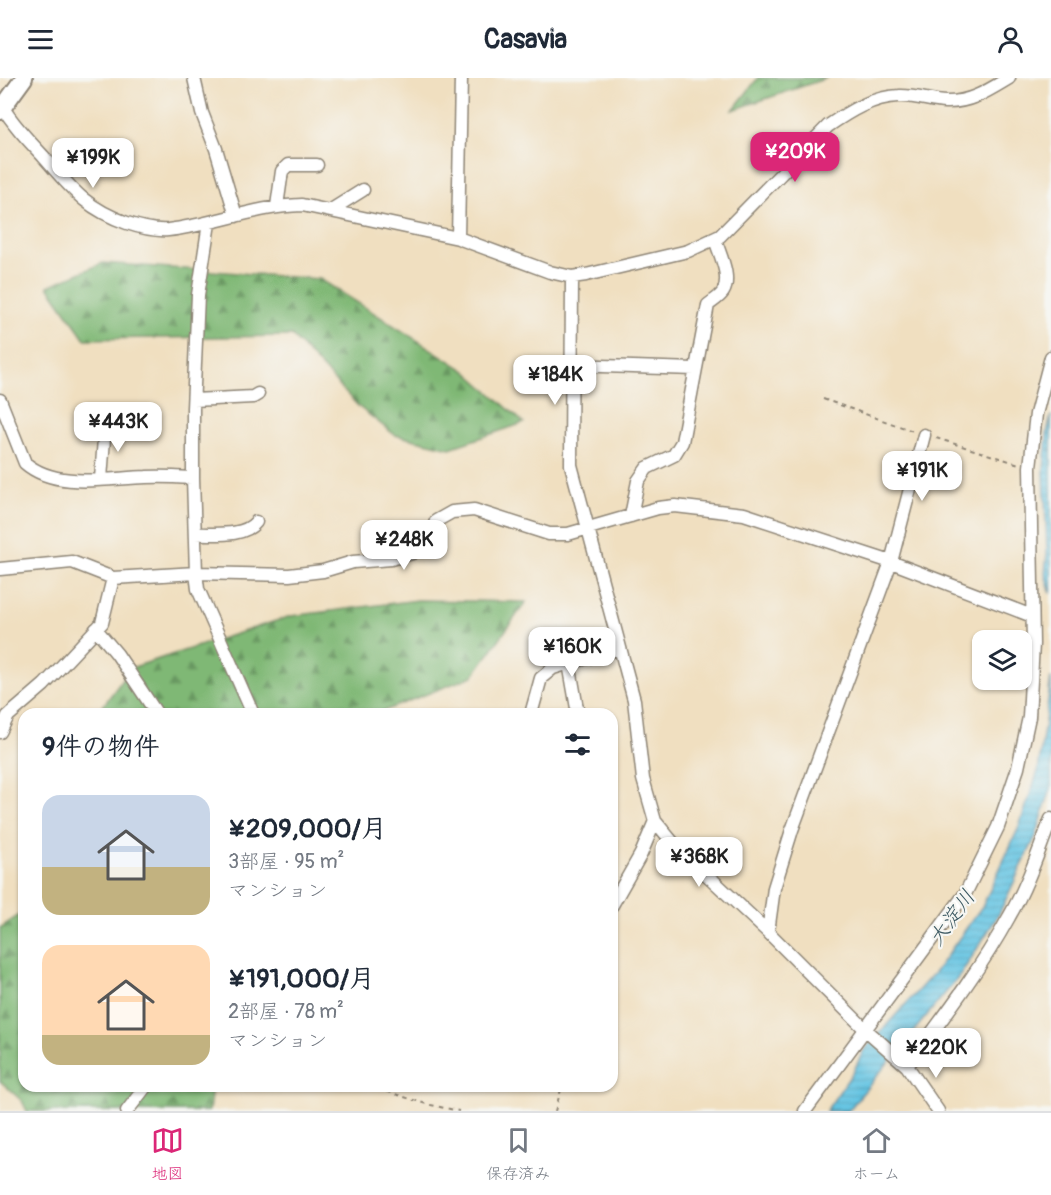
<!DOCTYPE html>
<html lang="ja">
<head>
<meta charset="utf-8">
<style>
	:root { --surface:#fff; --page:#f6f6f7; --text:#1f2937; --muted:#747a83; --line:#e0e1e3; --accent:#db2777 }
	body { margin:0; font-family:Pangolin,"Klee One",sans-serif; background:var(--page); color:var(--text); height:100vh; display:flex; flex-direction:column; font-size:22px; white-space:nowrap }
	* { box-sizing:border-box; margin:0 }
	p { font-size:20px; color:var(--muted) }
	.icon { flex:none; width:33px; height:33px; fill:none; stroke:currentColor; stroke-width:2; stroke-linecap:round; stroke-linejoin:round }
	.map { position:relative; flex:1; overflow:hidden }
	.details { position:absolute; left:18px; top:630px; width:600px; height:384px; display:flex; flex-direction:column; background:var(--surface); border-radius:18px; box-shadow:0 2px 4px #0004 }
	.details>* { flex:none }
	.tools { position:absolute; left:972px; top:552px; display:grid; gap:12px }
	.tools a { display:grid; place-items:center; width:60px; height:60px; border-radius:12px; background:var(--surface); box-shadow:0 2px 4px #0004; font-size:30px }
	.price { position:absolute; translate:-50% -51px; padding:0 14px; border-radius:12px; background:#fff; color:#222; font-size:20px; line-height:39px; filter:drop-shadow(0 2px 3px #0008) }
	.price::after { content:''; position:absolute; left:50%; top:36px; width:18px; height:14px; margin-left:-9px; background:inherit; clip-path:polygon(0 0,100% 0,50% 100%) }
	.price.active { background:var(--accent); color:#fff }
	ul { padding:0; list-style:none }
	li { display:flex; align-items:center; gap:18px; height:150px; padding:0 24px }
	li span { display:grid; place-items:center; flex:none; width:168px; height:120px; border-radius:18px; color:#555 }
	li>.icon { margin-inline-start:auto }
	span .icon { width:72px; height:72px; fill:#fffc; stroke-width:1 }
	li b { font-size:26px }
	h2 { display:flex; justify-content:space-between; align-items:center; height:72px; padding:0 24px; font-size:26px }
	header { display:flex; justify-content:space-between; align-items:center; height:78px; padding:0 24px; background:var(--surface); font-size:27px; font-weight:700 }
	.tabs { display:flex; justify-content:space-around; align-items:center; height:84px; border-top:2px solid var(--line); background:var(--surface); font-size:16px; color:var(--muted) }
	.tabs a { display:grid; justify-items:center; gap:3px }
	.tabs .active { color:var(--accent) }
	.map>svg:first-child { display:block }
	.forest { fill:url(#forest-firs); stroke:#557250; stroke-width:1.5 }
	.water { fill:url(#water-rules); stroke:#487887; stroke-width:1.5 }
	.lines { fill:none; stroke-linecap:round; stroke-linejoin:round }
	.minor-casing { stroke:#8e8576; stroke-width:15 }
	.major-casing { stroke:#8e8576; stroke-width:20 }
	.path { stroke:#8e8576; stroke-width:2; stroke-dasharray:4.5 4.5; stroke-linecap:butt }
	.minor { stroke:#fff; stroke-width:12 }
	.major { stroke:#fff; stroke-width:16 }
	.labels { text-anchor:middle; dominant-baseline:central; stroke-width:4.5; stroke-linejoin:round; paint-order:stroke }
	.water-label { font-size:21px; font-style:italic; fill:#3c5962; stroke:#f6f6f2 }
</style>
</head>
<body>
<header><svg class="icon" aria-label="menu" viewBox="0 0 24 24"><path d="M4 6h16M4 12h16M4 18h16"/></svg>Casavia<svg class="icon" aria-label="person" viewBox="0 0 24 24"><circle cx="12" cy="8" r="4"/><path d="M4 21q1-7 8-7t8 7"/></svg></header>
<div class="map">
<svg width="1051" height="1033" viewBox="0 0 1051 1033">
	<defs>
		<pattern id="forest-firs" width="22" height="20" patternUnits="userSpaceOnUse" patternTransform="scale(1.5)"><rect width="22" height="20" fill="#7fb875"/><path d="M5 1l3.5 6h-7zM16 11l3.5 6h-7z" fill="#689660"/></pattern>
		<pattern id="water-rules" width="6" height="5" patternUnits="userSpaceOnUse" patternTransform="scale(1.5)"><rect width="6" height="5" fill="#65c5e3"/><path d="M0 2.5h6" fill="none" stroke="#58a9c3"/></pattern>
	</defs>
	<rect width="100%" height="100%" fill="#f6f6f2"/>
	<filter id="ink" filterUnits="userSpaceOnUse"><feTurbulence type="fractalNoise" baseFrequency=".0167" numOctaves="2"/><feDisplacementMap in="SourceGraphic" scale="12" xChannelSelector="R" yChannelSelector="G"/><feConvolveMatrix kernelMatrix="1 2 1 2 8 2 1 2 1" color-interpolation-filters="sRGB"/></filter>
	<filter id="wash" filterUnits="userSpaceOnUse"><feTurbulence type="fractalNoise" baseFrequency=".008" numOctaves="4" result="noise"/><feDisplacementMap in="SourceGraphic" scale="24" xChannelSelector="R" yChannelSelector="G"/><feGaussianBlur stdDeviation="1.35" result="paint"/><feColorMatrix in="noise" values="0 0 0 0 0 0 0 0 0 0 0 0 0 0 0 0 0 1.4 0 .05"/><feComposite in="paint" operator="in"/></filter>
	<g filter="url(#wash)">
		<rect width="100%" height="100%" fill="#f0dfc0"/>
		<path class="forest" d="M758,0h69l-94,32z
			M103,185l217,16 146,92 58,52 -74,25 -55,-13 -36,-28 -67,-71 -207,3 -37,-53z
			M418,522l108,2 -53,74 -97,38h-279l34,-46 160,-52z
			M24,834v174h188l-3,25h-182l-5,-10 -22,-20v-153z"/>
		<path class="water" d="M1051,337v179l-6,-20 2,-21 -3,-83 3,-37z
			M1051,599v111l-15,48 -37,78 -38,60 -113,137h-22l27,-39 11,-22 71,-78 48,-67 36,-78 19,-56z"/>
	</g>
	<g filter="url(#ink)">
		<g class="lines">
			<defs>
				<path id="minor" d="M194,0l8,35 14,36 20,67
					M0,25c12,20 27,36 43,53 29,33 42,52 84,67 12,4 28,8 41,7 45,-5 88,-24 134,-25l156,33 92,34 22,5 14,-2 102,-24 32,-15 108,-110c22,-15 44,-29 71,-30 15,-1 31,5 46,6 25,1 44,-12 64,-24
					M277,128l5,-35 6,-6h29
					M331,132l32,-20
					M209,145l-11,72 -5,113v70l3,95 2,16 55,125
					M458,160l3,-160
					M572,199l-1,188 63,235 9,79 12,42 19,23 94,88 97,97 42,37 31,45
					M571,287l124,4
					M0,322l25,63c31,27 83,15 121,14 16,-1 31,0 47,1
					M194,322l59,-3 5,-3
					M101,401l4,-54
					M631,438l7,-35 9,-13 27,-13 8,-13 26,-137c5,-4 12,-8 15,-13 9,-15 -4,-39 -8,-53
					M195,456c17,-1 48,4 61,-12
					M0,491l72,-7 41,16 83,-5 93,2 34,-4 30,-9 38,-3 21,-6 13,-11 7,-10 4,-11 16,-9 22,-2 75,24h19l90,-26 17,-2 69,8 147,48 141,54
					M96,551l21,25 40,60
					M569,585l9,51
					M531,636l10,-36 12,-10 67,-20
					M0,654l8,-16 36,-31 58,-62 11,-45
					M612,827l29,-51 14,-33
					M768,854l6,-44 18,-58 99,-268 33,-127
					M907,988c36,-48 73,-96 102,-149 18,-31 29,-64 42,-98
					M127,1033l19,-25
					M805,1033l160,-217 33,-67 20,-59 11,-51 4,-73 -3,-177 6,-53 15,-57"/>
				<path id="major" d="M0,33l24,-33"/>
			</defs>
			<use href="#minor" class="minor-casing"/>
			<use href="#major" class="major-casing"/>
			<path class="path" d="M823,321l90,32
				M936,360l83,26
				M370,1008l56,18 33,7
				M555,1033l7,-25"/>
			<use href="#minor" class="minor"/>
			<use href="#major" class="major"/>
		</g>
	</g>
	<g class="labels">
		<g class="water-label">
			<text transform="translate(952 840) rotate(-54)">大淀川</text>
		</g>
	</g>
</svg>
<div class="tools">
<a><svg class="icon" aria-label="layers" viewBox="0 0 24 24"><path d="M12 4l9 5-9 5-9-5zM3 14l9 5 9-5"/></svg></a>
</div>
<b class="price active" style="left:795px;top:105px">¥209K</b>
<b class="price" style="left:93px;top:111px">¥199K</b>
<b class="price" style="left:555px;top:328px">¥184K</b>
<b class="price" style="left:118px;top:375px">¥443K</b>
<b class="price" style="left:922px;top:424px">¥191K</b>
<b class="price" style="left:404px;top:493px">¥248K</b>
<b class="price" style="left:572px;top:600px">¥160K</b>
<b class="price" style="left:699px;top:810px">¥368K</b>
<b class="price" style="left:936px;top:1001px">¥220K</b>
<section class="details">
<h2>9件の物件<svg class="icon" aria-label="filters" viewBox="0 0 24 24"><path d="M4 7h16M4 17h16"/><circle cx="9" cy="7" r="2"/><circle cx="15" cy="17" r="2"/></svg></h2>
<ul>
<li><span style="background:linear-gradient(#c9d6e8 60%,#c2b280 0)"><svg class="icon" aria-label="home" viewBox="0 0 24 24"><path d="M3 11l9-7 9 7M6 9v11h12V9"/></svg></span><div><b>¥209,000/月</b><p>3部屋 · 95 m²</p><p>マンション</p></div></li>
<li><span style="background:linear-gradient(#ffd9b3 75%,#c2b280 0)"><svg class="icon" aria-label="home" viewBox="0 0 24 24"><path d="M3 11l9-7 9 7M6 9v11h12V9"/></svg></span><div><b>¥191,000/月</b><p>2部屋 · 78 m²</p><p>マンション</p></div></li>
</ul>
</section>
</div>
<nav class="tabs">
<a class="active"><svg class="icon" aria-label="map" viewBox="0 0 24 24"><path d="M3 6l6-2 6 2 6-2v14l-6 2-6-2-6 2zM9 4v14M15 6v14"/></svg>地図</a>
<a><svg class="icon" aria-label="saved" viewBox="0 0 24 24"><path d="M7 4h10v16l-5-4-5 4z"/></svg>保存済み</a>
<a><svg class="icon" aria-label="home" viewBox="0 0 24 24"><path d="M3 11l9-7 9 7M6 9v11h12V9"/></svg>ホーム</a>
</nav>
</body>
</html>
